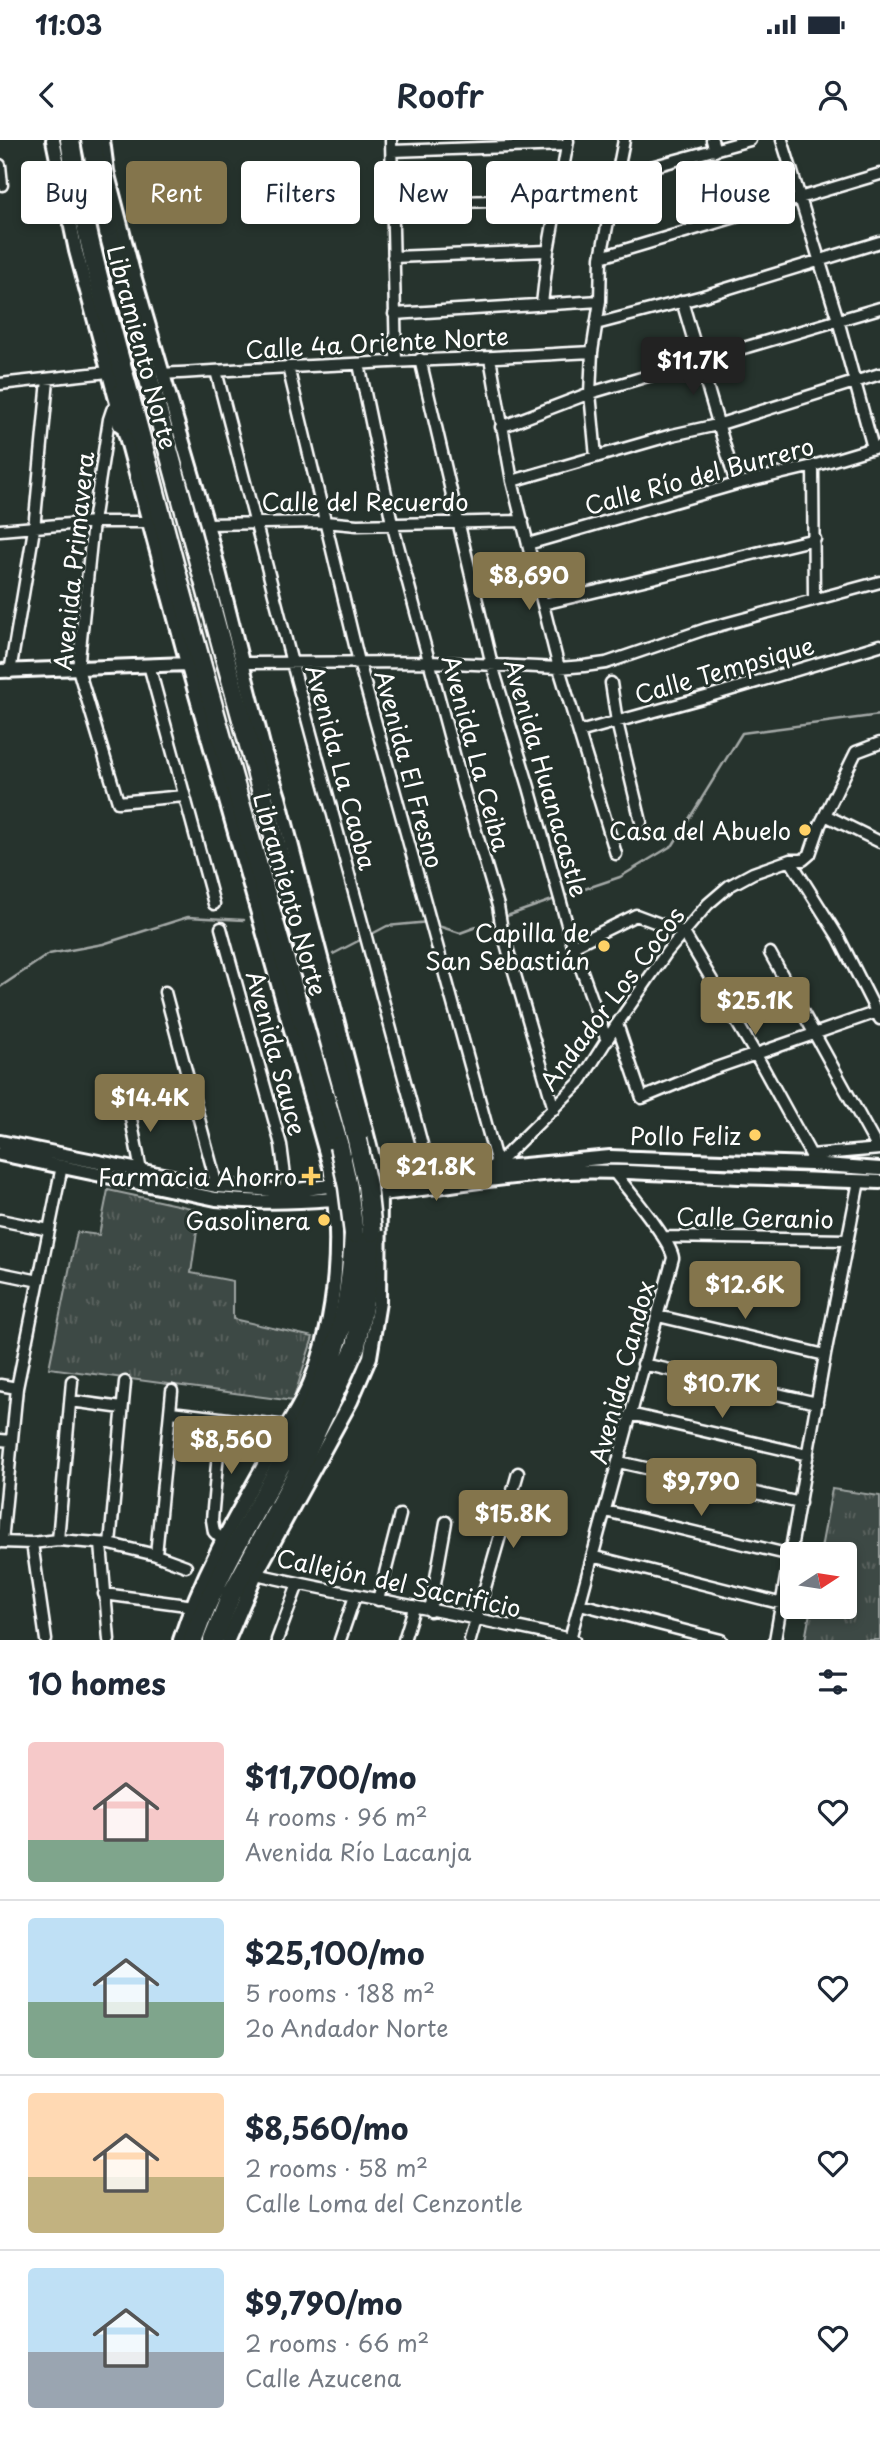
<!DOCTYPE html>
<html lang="en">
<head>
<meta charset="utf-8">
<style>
	:root { --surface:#fff; --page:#f6f6f7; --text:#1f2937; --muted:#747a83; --line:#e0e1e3; --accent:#84754c }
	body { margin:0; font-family:"Playpen Sans",sans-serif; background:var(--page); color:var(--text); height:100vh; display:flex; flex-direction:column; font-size:26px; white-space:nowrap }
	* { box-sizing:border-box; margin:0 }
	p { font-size:23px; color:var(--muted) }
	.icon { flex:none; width:38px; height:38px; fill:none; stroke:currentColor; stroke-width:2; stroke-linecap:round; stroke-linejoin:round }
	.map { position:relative; height:1500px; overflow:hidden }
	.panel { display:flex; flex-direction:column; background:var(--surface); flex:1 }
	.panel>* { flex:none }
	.guide { position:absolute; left:21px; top:21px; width:838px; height:63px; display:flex; gap:14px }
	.needle { width:46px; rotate:78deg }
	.tools { position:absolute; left:780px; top:1402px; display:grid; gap:14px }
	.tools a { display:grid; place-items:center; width:77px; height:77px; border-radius:7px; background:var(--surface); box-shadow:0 4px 10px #0003; font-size:35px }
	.price { position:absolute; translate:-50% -60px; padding:0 16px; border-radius:7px; background:var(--accent); color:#fff; font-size:23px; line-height:46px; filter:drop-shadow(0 2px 4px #0008) }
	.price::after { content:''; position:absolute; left:50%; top:42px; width:21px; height:16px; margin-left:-10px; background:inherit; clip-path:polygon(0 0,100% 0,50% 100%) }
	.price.on { background:#222; color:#fff }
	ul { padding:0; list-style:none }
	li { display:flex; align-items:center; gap:21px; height:175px; padding:0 28px }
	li+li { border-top:2px solid var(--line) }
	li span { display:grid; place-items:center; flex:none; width:196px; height:140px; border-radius:7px; color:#555 }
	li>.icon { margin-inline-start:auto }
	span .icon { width:84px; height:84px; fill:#fffc; stroke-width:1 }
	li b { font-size:30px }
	h2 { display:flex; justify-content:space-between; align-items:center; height:84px; padding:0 28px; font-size:30px }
	.tag { padding:0 24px; border-radius:7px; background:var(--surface); box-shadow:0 4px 10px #0003; font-size:24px; line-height:63px }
	.tag.on { background:var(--accent); color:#fff }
	.status { display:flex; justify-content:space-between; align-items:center; height:49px; padding:0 35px; background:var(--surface); direction:ltr }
	.status svg { height:19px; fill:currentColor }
	header { display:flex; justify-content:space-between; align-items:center; height:91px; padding:0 28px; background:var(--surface); font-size:32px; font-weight:600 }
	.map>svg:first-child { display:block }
	.park { fill:url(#park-tufts); stroke:#9ea4a2; stroke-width:2 }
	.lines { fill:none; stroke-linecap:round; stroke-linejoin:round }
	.stream { stroke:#a4a9a7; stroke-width:2.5 }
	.street-casing { stroke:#fff; stroke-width:15 }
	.secondary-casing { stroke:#fff; stroke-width:18 }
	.highway-casing { stroke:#fff; stroke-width:23 }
	.street { stroke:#26332d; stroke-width:10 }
	.secondary { stroke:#26332d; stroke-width:12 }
	.highway { stroke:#26332d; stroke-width:18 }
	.highway-bridge-casing { stroke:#fff; stroke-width:23; stroke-linecap:butt }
	.highway-bridge { stroke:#26332d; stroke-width:18 }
	.poi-dot { fill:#ffd166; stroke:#26332d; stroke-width:2.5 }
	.labels { text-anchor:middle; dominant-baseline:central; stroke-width:6; stroke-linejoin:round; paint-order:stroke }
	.street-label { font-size:24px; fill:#fff; stroke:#26332d }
	.poi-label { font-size:24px; fill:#fff; stroke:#26332d; text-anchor:end }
</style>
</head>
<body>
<div class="status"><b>11:03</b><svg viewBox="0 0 49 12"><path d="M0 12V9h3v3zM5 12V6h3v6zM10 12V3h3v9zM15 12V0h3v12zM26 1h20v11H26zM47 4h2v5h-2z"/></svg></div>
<header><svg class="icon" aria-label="back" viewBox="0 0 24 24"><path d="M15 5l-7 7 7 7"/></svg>Roofr<svg class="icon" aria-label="person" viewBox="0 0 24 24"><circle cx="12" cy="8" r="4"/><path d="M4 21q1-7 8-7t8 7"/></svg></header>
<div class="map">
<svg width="880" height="1500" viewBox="0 0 880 1500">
	<defs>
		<pattern id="park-tufts" width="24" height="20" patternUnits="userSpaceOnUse" patternTransform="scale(1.75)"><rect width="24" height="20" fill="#3e4944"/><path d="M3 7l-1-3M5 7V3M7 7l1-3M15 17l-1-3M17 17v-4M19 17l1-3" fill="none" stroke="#5b6460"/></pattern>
	</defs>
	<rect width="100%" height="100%" fill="#26332d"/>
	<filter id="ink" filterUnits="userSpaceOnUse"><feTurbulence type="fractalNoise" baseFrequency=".0143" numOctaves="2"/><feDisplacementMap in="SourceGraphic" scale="14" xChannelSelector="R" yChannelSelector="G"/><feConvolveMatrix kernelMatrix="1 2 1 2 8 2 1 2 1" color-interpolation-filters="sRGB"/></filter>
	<g filter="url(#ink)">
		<path class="park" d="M108,1050l92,20 -9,63 42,8v38l80,18 -20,64 -244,-33 28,-136 22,3z
			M832,1349l48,7v144h-75l6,-33 34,-1v-52h-25z"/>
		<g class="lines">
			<path class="stream" d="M564,756l56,-19 53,-32 69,-112 138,-18
				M504,777l54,-19
				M435,785l25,8 38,-14
				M368,796l19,-10 42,-4
				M333,814l29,-15
				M0,847l49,-33 54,-10 85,-27 56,3"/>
			<defs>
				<path id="street" d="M391,0l5,220
					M712,0l3,11
					M782,0l56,180 35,128
					M392,11l175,-6
					M0,25l2,20
					M562,33l56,3 132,-36
					M392,64l164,-5
					M393,117l155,-6
					M601,117l279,-83
					M682,161l54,183
					M542,164l6,-53 20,-110
					M394,174l206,-13
					M596,184l107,-28 177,-54
					M490,218l22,123 47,187 57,186
					M420,219l72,306 37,122 44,159 34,95
					M359,224l33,159 72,268 34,115 4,24 52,179
					M288,227l71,295 137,498 -3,9 2,4
					M216,231l76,292 138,511
					M163,234c143,-9 286,-14 429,-22
					M0,244l108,-12
					M118,265l-6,5 -3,9 -16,103 -15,147 40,133 66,-6
					M501,287l89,-34 290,-85
					M596,317l-6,-64 2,-41 8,-51 1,-44 23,-117
					M813,326l1,133
					M512,341l160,-46 45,-10 163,-51
					M207,384l118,-2 32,3 166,-4
					M0,390l93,-8h56
					M528,404l208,-60 77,-18 67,-20
					M543,464l272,-65
					M244,523l186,-1 129,6 25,-2 22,-3 100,-34 174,-47
					M149,525l65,239
					M10,532l24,-143 14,-149
					M611,543l6,39 24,100
					M579,592l134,-37 167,-50
					M825,675l55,27
					M790,720l49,78 41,81
					M221,788l60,217 6,46
					M573,806l63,-31 48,18 71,120 56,102v9
					M770,813l108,196
					M165,852l52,194
					M617,884l25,74 68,-28 170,-59
					M128,963l13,68
					M811,1015l69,-6
					M494,1027l86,-85 37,-58 50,-72 41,-48 21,-18 24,-13 37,-13h13l7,-6 10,-29 36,-73 24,-9
					M0,1080l49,10
					M663,1097l184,3
					M0,1133l39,8
					M658,1176l167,39
					M643,1224l174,39
					M0,1245l17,3
					M71,1261l51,7
					M171,1272l116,14
					M630,1274l178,41
					M221,1279l-9,101 2,12 8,8
					M0,1300l12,1
					M619,1322l181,41
					M605,1371l186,44
					M58,1400l14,-159
					M0,1402l32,1 26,-3 52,4 46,11 30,11
					M2,1402l15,-154 45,-222
					M32,1403l14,97
					M101,1404l8,96
					M110,1404l15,-162
					M156,1415l16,-164
					M592,1416l191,48
					M256,1434c106,24 213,41 318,66
					M104,1454l90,12
					M378,1460l22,-85
					M580,1464l141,36
					M430,1471l16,-89
					M570,1499l103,-381c-2,-18 -46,-69 -59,-86
					M277,1500l21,-56
					M340,1500l15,-44
					M404,1500l10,-32
					M470,1500l48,-167
					M775,1500l50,-285 34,-174"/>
				<path id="secondary" d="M53,0l23,111 112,416 142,500c12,70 7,150 -20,216 -10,24 -26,47 -39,70 -34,60 -70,121 -91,187
					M103,0l4,31 26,101 74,252 58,229 14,44 96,368 5,28 -1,109 -9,55 -19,44 -95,173 -28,66
					M0,531l187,-7
					M0,1002l217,44 70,5 164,-19 159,-15 201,7 69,5
					M0,1014l216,45c117,12 233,-19 350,-27 42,-2 85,1 128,3 62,3 124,5 186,7"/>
				<path id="highway" d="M70,0c17,112 51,220 79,329 59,227 124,452 190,677
					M91,0l19,97 247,903
					M122,252v31
					M193,1500c36,-103 109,-191 143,-295 12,-36 16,-74 18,-111
					M213,1500l18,-45 65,-120 60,-129 11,-62 5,-52"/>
			</defs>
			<use href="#street" class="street-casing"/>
			<use href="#secondary" class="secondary-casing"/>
			<use href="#highway" class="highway-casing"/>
			<use href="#street" class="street"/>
			<use href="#secondary" class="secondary"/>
			<use href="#highway" class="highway"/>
			<defs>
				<path id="highway-bridge" d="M357,1000l10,45 5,47
					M339,1006l9,41 6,47"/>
			</defs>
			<use href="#highway-bridge" class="highway-bridge-casing"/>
			<use href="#highway-bridge" class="highway-bridge"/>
		</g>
	</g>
	<g class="poi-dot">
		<circle cx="805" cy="690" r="7"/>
		<circle cx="604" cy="806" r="7"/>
		<circle cx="755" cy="995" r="7"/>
		<path d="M307.5 1025.5h7v7h7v7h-7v7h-7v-7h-7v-7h7z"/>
		<circle cx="324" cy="1080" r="7"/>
	</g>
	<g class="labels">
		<g class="street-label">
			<text transform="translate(377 202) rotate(-3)">Calle 4a Oriente Norte</text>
			<text transform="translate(143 207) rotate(75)">Libramiento Norte</text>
			<text transform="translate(699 335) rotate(-15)">Calle Río del Burrero</text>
			<text x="365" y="361">Calle del Recuerdo</text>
			<text transform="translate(73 421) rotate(-84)">Avenida Primavera</text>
			<text transform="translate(724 529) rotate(-16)">Calle Tempsique</text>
			<text transform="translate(477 613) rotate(75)">Avenida La Ceiba</text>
			<text transform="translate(342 627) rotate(75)">Avenida La Caoba</text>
			<text transform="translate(410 629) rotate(75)">Avenida El Fresno</text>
			<text transform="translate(547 638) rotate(74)">Avenida Huanacastle</text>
			<text transform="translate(291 754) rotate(74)">Libramiento Norte</text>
			<text transform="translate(611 858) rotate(-53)">Andador Los Cocos</text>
			<text transform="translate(277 913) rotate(75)">Avenida Sauce</text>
			<text transform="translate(755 1077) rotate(1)">Calle Geranio</text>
			<text transform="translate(621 1232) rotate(-75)">Avenida Candox</text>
			<text transform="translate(399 1442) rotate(12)">Callejón del Sacrificio</text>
		</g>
		<g class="poi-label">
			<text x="791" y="690">Casa del Abuelo</text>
			<text x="590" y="792">Capilla de<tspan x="590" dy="28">San Sebastián</tspan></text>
			<text x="741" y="995">Pollo Feliz</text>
			<text x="297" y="1036">Farmacia Ahorro</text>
			<text x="310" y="1080">Gasolinera</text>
		</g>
	</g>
</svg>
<div class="tools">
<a><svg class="needle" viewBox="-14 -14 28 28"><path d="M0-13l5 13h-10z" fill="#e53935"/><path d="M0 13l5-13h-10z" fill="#747a83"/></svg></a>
</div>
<b class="price on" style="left:693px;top:257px">$11.7K</b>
<b class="price" style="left:529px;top:472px">$8,690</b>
<b class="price" style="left:755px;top:897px">$25.1K</b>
<b class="price" style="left:150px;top:994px">$14.4K</b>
<b class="price" style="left:436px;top:1063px">$21.8K</b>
<b class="price" style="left:745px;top:1181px">$12.6K</b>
<b class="price" style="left:722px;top:1280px">$10.7K</b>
<b class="price" style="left:231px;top:1336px">$8,560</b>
<b class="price" style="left:701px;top:1378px">$9,790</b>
<b class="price" style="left:513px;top:1410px">$15.8K</b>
<div class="guide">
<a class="tag">Buy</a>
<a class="tag on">Rent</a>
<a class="tag">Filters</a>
<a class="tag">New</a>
<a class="tag">Apartment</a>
<a class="tag">House</a>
</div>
</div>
<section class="panel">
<h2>10 homes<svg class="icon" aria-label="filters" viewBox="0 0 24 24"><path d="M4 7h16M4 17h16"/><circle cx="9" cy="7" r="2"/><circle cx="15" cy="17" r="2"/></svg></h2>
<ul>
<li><span style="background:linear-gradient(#f6c9c9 70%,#7fa58c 0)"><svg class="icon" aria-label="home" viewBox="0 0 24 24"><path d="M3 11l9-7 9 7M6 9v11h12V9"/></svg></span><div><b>$11,700/mo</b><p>4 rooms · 96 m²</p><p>Avenida Río Lacanja</p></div><svg class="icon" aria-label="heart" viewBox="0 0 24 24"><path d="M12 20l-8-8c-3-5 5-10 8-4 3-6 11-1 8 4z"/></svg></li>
<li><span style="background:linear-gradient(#bfe0f5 60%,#7fa58c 0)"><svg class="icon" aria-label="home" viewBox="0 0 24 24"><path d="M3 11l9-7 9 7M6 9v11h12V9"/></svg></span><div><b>$25,100/mo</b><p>5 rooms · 188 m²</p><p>2o Andador Norte</p></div><svg class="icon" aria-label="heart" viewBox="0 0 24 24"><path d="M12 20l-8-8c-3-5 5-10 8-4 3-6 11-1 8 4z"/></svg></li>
<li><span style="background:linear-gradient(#ffd9b3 60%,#c2b280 0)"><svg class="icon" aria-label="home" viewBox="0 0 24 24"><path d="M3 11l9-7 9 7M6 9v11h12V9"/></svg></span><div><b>$8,560/mo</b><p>2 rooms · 58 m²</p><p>Calle Loma del Cenzontle</p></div><svg class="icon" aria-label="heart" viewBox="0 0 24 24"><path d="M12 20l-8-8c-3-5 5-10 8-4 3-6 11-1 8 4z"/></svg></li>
<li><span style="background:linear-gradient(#bfe0f5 60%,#9aa5b1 0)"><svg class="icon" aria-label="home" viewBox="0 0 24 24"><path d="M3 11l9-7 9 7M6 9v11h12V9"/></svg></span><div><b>$9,790/mo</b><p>2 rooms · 66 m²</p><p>Calle Azucena</p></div><svg class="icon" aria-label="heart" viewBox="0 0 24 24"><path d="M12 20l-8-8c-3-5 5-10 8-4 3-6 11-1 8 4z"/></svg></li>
</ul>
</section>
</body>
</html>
